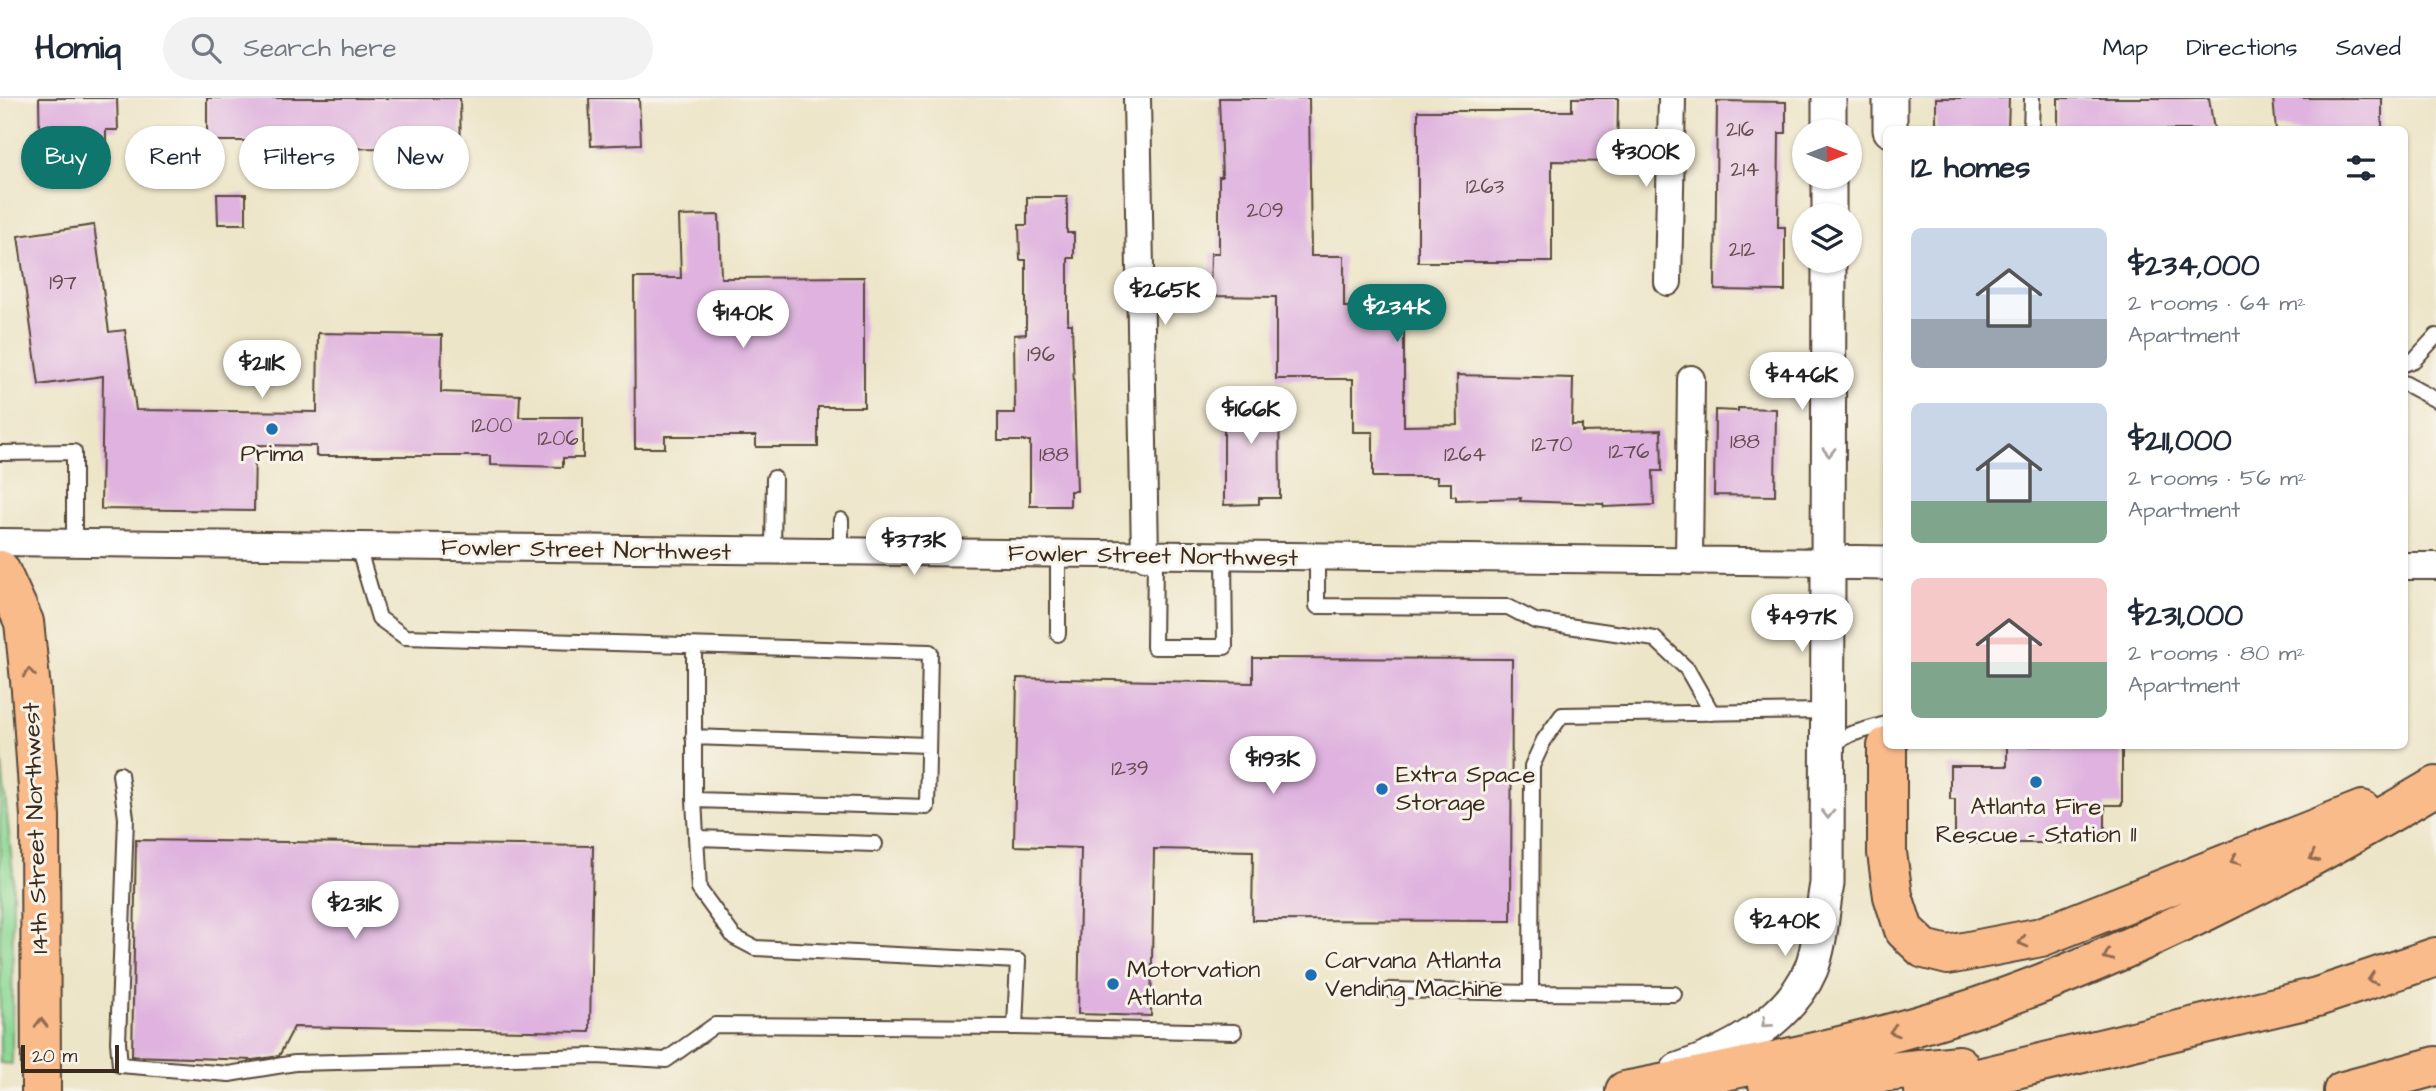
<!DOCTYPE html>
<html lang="en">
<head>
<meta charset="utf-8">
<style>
	:root { --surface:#fff; --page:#f2f2f3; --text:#1f2937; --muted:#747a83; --line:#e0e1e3; --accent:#0f766e }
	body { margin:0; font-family:"Architects Daughter",sans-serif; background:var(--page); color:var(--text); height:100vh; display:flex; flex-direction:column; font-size:26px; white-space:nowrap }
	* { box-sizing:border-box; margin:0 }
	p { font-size:23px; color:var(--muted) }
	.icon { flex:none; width:38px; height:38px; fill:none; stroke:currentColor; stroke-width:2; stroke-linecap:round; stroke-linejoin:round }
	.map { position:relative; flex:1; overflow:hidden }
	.sheet { position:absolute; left:1883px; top:28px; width:525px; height:623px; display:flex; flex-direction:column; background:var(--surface); border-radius:10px; box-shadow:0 2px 5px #0004 }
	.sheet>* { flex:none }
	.top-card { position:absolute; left:21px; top:28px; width:665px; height:63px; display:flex; gap:14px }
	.needle { width:46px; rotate:90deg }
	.controls { position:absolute; left:1792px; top:21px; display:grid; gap:14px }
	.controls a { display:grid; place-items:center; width:70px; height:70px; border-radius:50%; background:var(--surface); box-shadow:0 2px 5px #0004; font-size:35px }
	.scale { position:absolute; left:21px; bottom:18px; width:98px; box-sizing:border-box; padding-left:7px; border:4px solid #3b2a1e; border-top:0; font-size:19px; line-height:24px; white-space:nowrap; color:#3b2a1e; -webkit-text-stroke:5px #f7f3e8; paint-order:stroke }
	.price { position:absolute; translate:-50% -60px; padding:0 16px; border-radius:24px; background:#fff; color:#222; font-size:23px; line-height:46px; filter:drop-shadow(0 2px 4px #0008) }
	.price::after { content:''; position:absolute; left:50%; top:42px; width:21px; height:16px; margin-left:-10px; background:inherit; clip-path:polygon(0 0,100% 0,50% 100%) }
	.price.current { background:var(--accent); color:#fff }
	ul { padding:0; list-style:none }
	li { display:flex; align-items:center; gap:21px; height:175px; padding:0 28px }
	li span { display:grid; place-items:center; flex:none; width:196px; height:140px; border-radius:10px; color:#555 }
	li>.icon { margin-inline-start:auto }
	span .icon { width:84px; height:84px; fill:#fffc; stroke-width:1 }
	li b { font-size:30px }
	h2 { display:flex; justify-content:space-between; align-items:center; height:84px; padding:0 28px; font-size:30px }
	.pill { padding:0 24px; border-radius:32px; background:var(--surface); box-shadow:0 2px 5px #0004; font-size:24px; line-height:63px }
	.pill.current { background:var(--accent); color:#fff }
	header { display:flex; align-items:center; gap:42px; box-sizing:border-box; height:98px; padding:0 35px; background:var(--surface); border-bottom:2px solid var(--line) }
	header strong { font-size:33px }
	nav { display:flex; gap:38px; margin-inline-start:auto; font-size:24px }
	.search { width:490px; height:63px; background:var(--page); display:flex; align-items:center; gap:18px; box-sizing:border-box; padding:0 24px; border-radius:38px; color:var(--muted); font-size:26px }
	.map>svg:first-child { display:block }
	.green { fill:#8dd895; stroke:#64815a; stroke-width:2 }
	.building { fill:#dfb2df }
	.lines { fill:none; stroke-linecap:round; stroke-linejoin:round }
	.service-casing { stroke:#564638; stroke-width:18 }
	.minor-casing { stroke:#564638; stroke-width:30 }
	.tertiary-casing { stroke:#564638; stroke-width:37 }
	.primary-casing { stroke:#564638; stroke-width:42 }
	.motorway-casing { stroke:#564638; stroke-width:42 }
	.service { stroke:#fff; stroke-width:14 }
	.minor { stroke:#fff; stroke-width:26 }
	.tertiary { stroke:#fff; stroke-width:33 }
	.primary { stroke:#fabb8b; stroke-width:38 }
	.motorway { stroke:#fabb8b; stroke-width:38 }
	.oneway { stroke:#a79f9a }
	.oneway2 { stroke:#916b4f }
	.poi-dot { fill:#1f6fb2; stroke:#f7f3e8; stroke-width:2.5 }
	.labels { text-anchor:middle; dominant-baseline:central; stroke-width:6; stroke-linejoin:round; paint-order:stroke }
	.number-label { font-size:21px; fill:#644c4e }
	.poi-label { font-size:24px; fill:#3b2a1e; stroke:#f7f3e8; text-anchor:start }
	.street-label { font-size:24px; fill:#3b2a1e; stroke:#f7f3e8 }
</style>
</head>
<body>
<header>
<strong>Homiq</strong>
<div class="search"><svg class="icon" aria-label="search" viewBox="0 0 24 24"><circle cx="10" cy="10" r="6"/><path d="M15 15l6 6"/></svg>Search here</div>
<nav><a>Map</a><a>Directions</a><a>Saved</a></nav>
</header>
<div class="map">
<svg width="2436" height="993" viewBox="0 0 2436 993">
	<rect width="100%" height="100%" fill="#f7f3e8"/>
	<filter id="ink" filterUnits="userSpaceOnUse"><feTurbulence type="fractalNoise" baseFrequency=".0143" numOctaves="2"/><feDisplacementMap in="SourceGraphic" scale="14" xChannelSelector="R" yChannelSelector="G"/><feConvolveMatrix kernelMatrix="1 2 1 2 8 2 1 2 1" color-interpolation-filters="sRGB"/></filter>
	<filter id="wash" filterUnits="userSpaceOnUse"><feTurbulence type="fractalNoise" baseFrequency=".00686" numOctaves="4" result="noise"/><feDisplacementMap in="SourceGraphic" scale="28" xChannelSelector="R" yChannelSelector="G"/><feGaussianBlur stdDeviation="1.57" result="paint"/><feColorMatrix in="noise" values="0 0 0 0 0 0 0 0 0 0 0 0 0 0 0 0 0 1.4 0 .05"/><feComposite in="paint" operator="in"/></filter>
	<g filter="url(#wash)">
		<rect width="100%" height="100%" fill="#ede5c8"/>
		<path class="green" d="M0,648l13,128 -1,190 -12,-1z"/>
		<g id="blocks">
			<path class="building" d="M39,0h78l1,32h-12v14h-16v8h-50z
				M207,0h253l1,61 -73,2v-13l-120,2v-9h-61z
				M589,0h50l2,46 -50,2z
				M1219,0h90l2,158h33v51h60v119l54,-1 -1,-50 116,3 -1,47h10v7l79,-2 1,41h-9l1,34 -50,2 -1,-3 -83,-3 1,-3 -65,2v-4h-5v-13h-14v-6h-64v-45h-20v-53h-77v-82l-66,-1 1,-43h8v-76h3z
				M1572,0h46l-1,64 -65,-1v101h-134v-151h154z
				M1936,0h73l-1,32h-72z
				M2058,0h151l5,32h-156z
				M2273,0h109v32h-106z
				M1717,3l69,1v31h-7l-1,94h7v64l-70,-1z
				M217,96h29v30h-28z
				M1027,99h40v36h7v25h-6v66h4l5,167h-7v15h-40v-65h-32v-28h17l-1,-78 12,-1v-74h-6l-1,-35h8z
				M719,117l2,63 143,-1v130h-46v40h-62v-11h-91v12h-30l-1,-170h47l-2,-62z
				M94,127l15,107 16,-2 11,80 181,2 1,-79 124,2 -1,57 79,3 -1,22h64v41h-20v9l-73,-2v-9h-174v-10l-61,-1 -1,66 -153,-2 2,-133 -64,9 -21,-149z
				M1279,292l1,108h-21v6l-35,1v-114z
				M1738,310l38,1 -1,87 -61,-1 1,-85 23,1z
				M1253,560l259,1 -1,262 -259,-1 1,-69 -99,-2 -3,167 -73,-2 3,-166 -67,-2 3,-168 236,5z
				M2007,648h115v59h-17v38h-150v-44h-5v-33h57z
				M136,742l457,6 -3,186 -296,-5 -15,29 -26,4 -121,-4z"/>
		</g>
	</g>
	<g filter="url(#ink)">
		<use href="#blocks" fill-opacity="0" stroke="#564638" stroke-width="2"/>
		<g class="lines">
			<defs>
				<path id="service" d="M2031,32l1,-32
					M2404,266l10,-4 22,-24
					M2404,285l32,17
					M0,355l74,-1v91
					M841,422v33
					M358,449l21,71 26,19 525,15 -3,155 -233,-7
					M773,454l1,-74
					M1155,459l-1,90h71l-1,-90
					M1317,460v48l191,1 27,14 120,18 32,30 25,44
					M1058,536v-78
					M693,639l235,8
					M1829,648l22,-12 35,-10
					M120,676l6,44 -8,224 2,23 109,9 66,-11 302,-7 69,4 49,-35 300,2 3,-66 -263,-13 -21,-11 -35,-48 -5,-89v-153
					M698,740l177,6
					M1390,892l141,3
					M1674,896l-143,-1 1,-227 12,-26 18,-25 266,-4
					M1015,929l219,5"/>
				<path id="minor" d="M1137,0l8,459
					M1668,184l4,-184
					M0,444l1829,20
					M1689,463l2,-182
					M2404,468h32"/>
				<path id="tertiary" d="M1829,0v33
					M1890,32v-32
					M1829,79v38
					M1829,464l57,1
					M1678,972c51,-17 111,-49 133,-101 10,-25 11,-59 16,-85l2,-623"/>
				<path id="primary" d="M0,472l24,52 7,68 9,126 1,275"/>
				<path id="motorway" d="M1887,648v107l6,43 11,34 20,19 24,6 93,-18 321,-127
					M1768,986l191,-19
					M1625,993c131,-26 264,-50 389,-97 148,-55 287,-128 422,-208
					M1924,993l393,-94 119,-40
					M2343,993l93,-25"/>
			</defs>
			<use href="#service" class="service-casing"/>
			<use href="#minor" class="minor-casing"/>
			<use href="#tertiary" class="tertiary-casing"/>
			<use href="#primary" class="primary-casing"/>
			<use href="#motorway" class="motorway-casing"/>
			<use href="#service" class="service"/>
			<use href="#minor" class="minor"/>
			<use href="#tertiary" class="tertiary"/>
			<use href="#primary" class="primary"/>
			<use href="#motorway" class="motorway"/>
		</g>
		<defs><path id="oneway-chevron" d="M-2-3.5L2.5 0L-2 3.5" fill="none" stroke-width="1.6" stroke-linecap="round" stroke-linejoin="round" transform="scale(1.75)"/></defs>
		<g class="oneway">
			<use href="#oneway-chevron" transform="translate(1829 354) rotate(90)"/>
			<use href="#oneway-chevron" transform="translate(1828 716) rotate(90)"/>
			<use href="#oneway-chevron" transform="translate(1766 925) rotate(140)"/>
		</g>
		<g class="oneway2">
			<use href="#oneway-chevron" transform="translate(29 575) rotate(-96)"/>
			<use href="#oneway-chevron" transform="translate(2314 759) rotate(152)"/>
			<use href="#oneway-chevron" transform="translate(2235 762) rotate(157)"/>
			<use href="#oneway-chevron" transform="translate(2023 844) rotate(165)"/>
			<use href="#oneway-chevron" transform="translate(2108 858) rotate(156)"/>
			<use href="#oneway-chevron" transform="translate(2372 881) rotate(162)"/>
			<use href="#oneway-chevron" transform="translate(41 925) rotate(-90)"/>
			<use href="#oneway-chevron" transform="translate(1894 933) rotate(163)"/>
		</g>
	</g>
	<g class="poi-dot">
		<circle cx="272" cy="331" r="7"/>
		<circle cx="2036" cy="684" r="7"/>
		<circle cx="1382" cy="691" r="7"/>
		<circle cx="1311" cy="877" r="7"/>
		<circle cx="1113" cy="886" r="7"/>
	</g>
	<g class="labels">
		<g class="number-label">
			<text x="1740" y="31">216</text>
			<text x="1745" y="71">214</text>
			<text x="1485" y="88">1263</text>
			<text x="1265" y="112">209</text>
			<text x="1742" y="151">212</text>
			<text x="63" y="184">197</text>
			<text x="1041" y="256">196</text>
			<text x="492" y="327">1200</text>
			<text x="558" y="340">1206</text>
			<text x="1745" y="343">188</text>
			<text x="1552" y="346">1270</text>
			<text x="1629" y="353">1276</text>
			<text x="1054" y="356">188</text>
			<text x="1465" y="356">1264</text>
			<text x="1130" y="670">1239</text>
		</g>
		<g class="poi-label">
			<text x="272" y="356" text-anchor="middle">Prima</text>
			<text x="1396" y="677">Extra Space<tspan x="1396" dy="28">Storage</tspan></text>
			<text x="2036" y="709" text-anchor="middle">Atlanta Fire<tspan x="2036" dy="28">Rescue - Station 11</tspan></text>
			<text x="1325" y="863">Carvana Atlanta<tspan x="1325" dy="28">Vending Machine</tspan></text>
			<text x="1127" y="872">Motorvation<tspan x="1127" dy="28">Atlanta</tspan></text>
		</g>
		<g class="street-label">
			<text transform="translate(586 452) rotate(1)">Fowler Street Northwest</text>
			<text transform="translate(1153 458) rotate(1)">Fowler Street Northwest</text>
			<text transform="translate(36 730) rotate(-92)">14th Street Northwest</text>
		</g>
	</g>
</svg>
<div class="controls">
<a><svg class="needle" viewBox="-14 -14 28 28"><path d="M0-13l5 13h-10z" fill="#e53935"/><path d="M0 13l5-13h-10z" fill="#747a83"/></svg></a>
<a><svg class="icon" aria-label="layers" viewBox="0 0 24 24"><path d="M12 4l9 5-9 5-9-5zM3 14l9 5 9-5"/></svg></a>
</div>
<div class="scale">20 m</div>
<b class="price" style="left:1646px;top:91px">$300K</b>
<b class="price" style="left:1165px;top:229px">$265K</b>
<b class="price current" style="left:1397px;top:246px">$234K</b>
<b class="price" style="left:743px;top:252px">$140K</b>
<b class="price" style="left:262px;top:302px">$211K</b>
<b class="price" style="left:1802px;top:314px">$446K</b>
<b class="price" style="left:1251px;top:348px">$166K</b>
<b class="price" style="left:914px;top:479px">$373K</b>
<b class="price" style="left:1802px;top:556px">$497K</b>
<b class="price" style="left:1273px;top:698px">$193K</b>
<b class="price" style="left:355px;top:843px">$231K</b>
<b class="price" style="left:1785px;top:860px">$240K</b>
<div class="top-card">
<a class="pill current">Buy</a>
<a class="pill">Rent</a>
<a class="pill">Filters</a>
<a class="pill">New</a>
</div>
<section class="sheet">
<h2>12 homes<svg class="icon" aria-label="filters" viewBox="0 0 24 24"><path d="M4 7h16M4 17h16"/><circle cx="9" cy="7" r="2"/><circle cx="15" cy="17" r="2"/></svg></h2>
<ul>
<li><span style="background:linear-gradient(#c9d6e8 65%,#9aa5b1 0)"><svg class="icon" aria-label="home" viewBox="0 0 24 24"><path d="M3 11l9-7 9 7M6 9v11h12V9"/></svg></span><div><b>$234,000</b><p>2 rooms · 64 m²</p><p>Apartment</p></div></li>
<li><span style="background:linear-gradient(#c9d6e8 70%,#7fa58c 0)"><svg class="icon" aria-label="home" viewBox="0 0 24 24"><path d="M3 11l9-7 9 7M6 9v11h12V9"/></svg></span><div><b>$211,000</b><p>2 rooms · 56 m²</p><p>Apartment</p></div></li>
<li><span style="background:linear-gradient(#f6c9c9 60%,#7fa58c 0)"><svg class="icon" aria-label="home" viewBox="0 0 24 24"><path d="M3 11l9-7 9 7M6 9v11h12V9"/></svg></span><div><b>$231,000</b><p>2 rooms · 80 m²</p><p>Apartment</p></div></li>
</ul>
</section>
</div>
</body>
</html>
